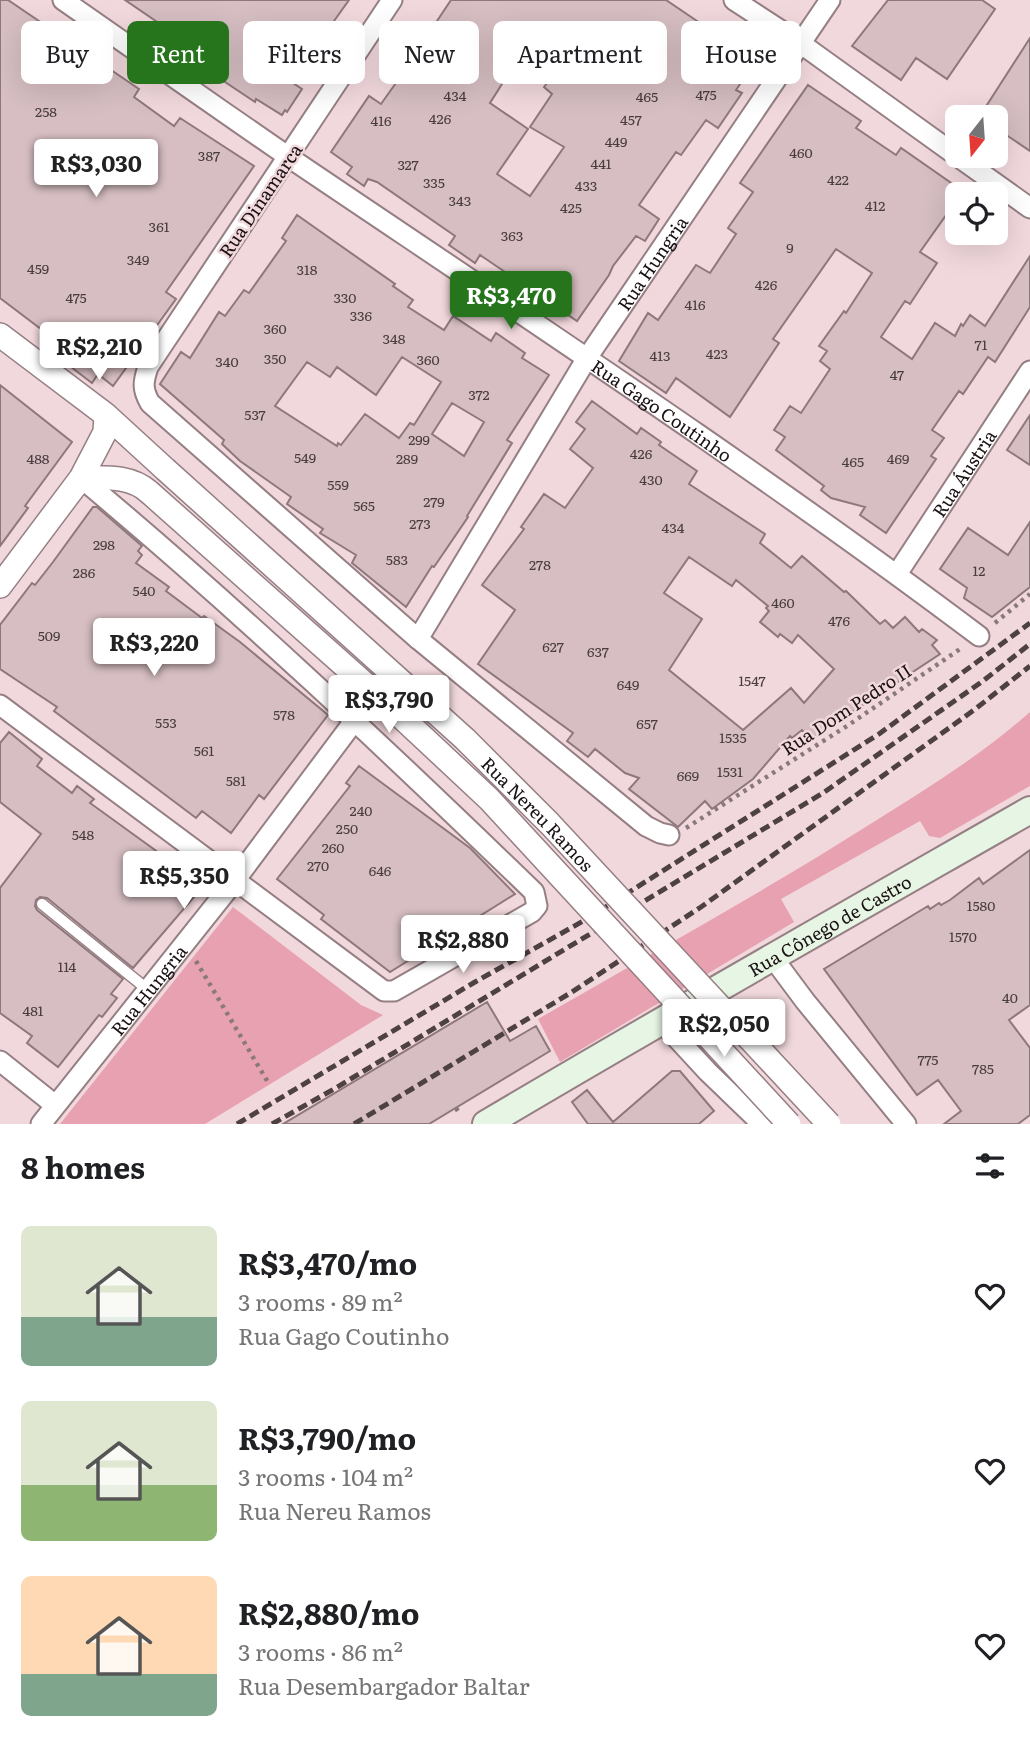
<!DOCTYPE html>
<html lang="en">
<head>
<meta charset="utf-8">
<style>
	:root { --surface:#fff; --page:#f2f2f2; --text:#202124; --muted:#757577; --accent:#26751d }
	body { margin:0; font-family:Literata,serif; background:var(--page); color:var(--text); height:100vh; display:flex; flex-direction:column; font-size:26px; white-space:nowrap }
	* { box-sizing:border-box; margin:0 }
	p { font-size:23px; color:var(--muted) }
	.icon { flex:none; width:38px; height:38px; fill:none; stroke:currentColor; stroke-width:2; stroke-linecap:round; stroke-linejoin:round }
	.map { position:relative; height:1124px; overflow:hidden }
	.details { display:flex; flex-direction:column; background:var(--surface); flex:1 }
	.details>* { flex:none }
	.guide { position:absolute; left:21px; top:21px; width:989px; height:63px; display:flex; gap:14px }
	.needle { width:46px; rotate:197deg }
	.buttons { position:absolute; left:945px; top:105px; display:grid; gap:14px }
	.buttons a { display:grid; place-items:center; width:63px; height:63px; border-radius:10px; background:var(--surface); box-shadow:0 7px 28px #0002; font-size:35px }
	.price { position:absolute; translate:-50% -60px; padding:0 16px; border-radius:7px; background:#fff; color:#222; font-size:23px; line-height:46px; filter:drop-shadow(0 2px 4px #0008) }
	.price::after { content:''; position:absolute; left:50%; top:42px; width:21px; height:16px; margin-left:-10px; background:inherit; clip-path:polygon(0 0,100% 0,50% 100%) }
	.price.on { background:var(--accent); color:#fff }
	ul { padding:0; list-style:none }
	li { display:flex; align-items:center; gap:21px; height:175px; padding:0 21px }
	li span { display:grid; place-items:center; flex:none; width:196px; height:140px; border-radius:10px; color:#555 }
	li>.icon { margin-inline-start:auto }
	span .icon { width:84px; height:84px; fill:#fffc; stroke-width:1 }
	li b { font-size:30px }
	h2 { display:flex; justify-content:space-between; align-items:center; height:84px; padding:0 21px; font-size:30px }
	.tag { padding:0 24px; border-radius:10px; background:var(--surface); box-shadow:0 7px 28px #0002; font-size:24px; line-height:63px }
	.tag.on { background:var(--accent); color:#fff }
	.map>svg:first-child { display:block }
	.green { fill:#e8a1b0 }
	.building { fill:#d6bec2; stroke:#8e787c; stroke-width:2; fill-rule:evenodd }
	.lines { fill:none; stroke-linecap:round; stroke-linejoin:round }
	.service-casing { stroke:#967f84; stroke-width:13 }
	.minor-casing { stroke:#967f84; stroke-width:23 }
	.tertiary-casing { stroke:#967f84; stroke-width:26 }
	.secondary-casing { stroke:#967f84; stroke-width:30 }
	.path { stroke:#8a797c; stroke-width:4.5; stroke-dasharray:3.5 5; stroke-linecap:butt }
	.service { stroke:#fff; stroke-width:10 }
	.minor { stroke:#fff; stroke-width:19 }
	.tertiary { stroke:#fff; stroke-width:23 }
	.secondary { stroke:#e6f5e4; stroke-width:26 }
	.rail { stroke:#4e4143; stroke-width:5; stroke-dasharray:10 5; stroke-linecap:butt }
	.tertiary-bridge-casing { stroke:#967f84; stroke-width:26; stroke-linecap:butt }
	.tertiary-bridge { stroke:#fff; stroke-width:23 }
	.labels { text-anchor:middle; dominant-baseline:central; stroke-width:5; stroke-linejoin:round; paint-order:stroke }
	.number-label { font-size:14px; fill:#493c3f }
	.street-label { font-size:18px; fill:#1a1113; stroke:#f1d8dc }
</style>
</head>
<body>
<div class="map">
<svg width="1030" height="1124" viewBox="0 0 1030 1124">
	<rect width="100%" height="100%" fill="#f1d8dc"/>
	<path class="green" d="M1030,712v74l-90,52 -11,-2 -9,-15 -139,78 13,23 -234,140 -22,-43c109,-63 220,-124 326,-191 58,-36 115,-71 166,-116z
		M233,907l128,98 22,10 -178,109h-145z"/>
	<path class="building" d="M0,0h8l131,89 -5,8 40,29 6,-8 74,48 -88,126 10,7 -63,87 -15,-12 -6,9 -30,-23 -15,-12 4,-6 -3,-3 2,-3 -50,-38z
		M125,0h224l-20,28 6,5 -11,15 -8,-5 -26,38 12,8 -15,23 -2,-2 -3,5 -26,-16 -1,3 -42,-28 10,-15 -31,-21 -4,5z
		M451,0h215l90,61 -20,29 6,3 -24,35 -12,-8 -25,35 -5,-3 -37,53 20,14 -14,22 -9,-5 -23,30 -4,9 -32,46 -97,-66 -5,8 -26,-18 6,-9 -78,-54 -9,-3 -4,7 -17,-12 5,-7 -21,-15 38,-56 12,8 22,-31 -18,-12 12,-19 18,12zM519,57l31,22 -6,8 8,7 -22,33 34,20 -34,49 -33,-22 31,-45 -38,-26z
		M888,0h94l13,9 -48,70 -31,-21 -15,22 -49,-34z
		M1030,38v113l-31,-21 6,-9 -20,-13z
		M808,85l53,36 -5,7 40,27 5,-7 56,39v30l-8,-6 -29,41 17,11 -27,41 -5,-3 -24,36 31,22 23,-36 20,13 6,-12 2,2 7,-11 15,11 45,-70v51l-35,55 -7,-5 -25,37 -4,-3 -27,39 12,8 -13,18 5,3 -50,74 -26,-18 5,-8 -34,-9 -10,-8 3,-4 -48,-36 9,-13 -11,-7 16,-24 11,7 29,-44 -10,-8 7,-10 -8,-5 25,-35 2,2 26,-40 -36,-24 -63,90 6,4 -49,74 -54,-39 -10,15 -47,-32 29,-48 10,7 38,-55 14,8 26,-39 -8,-6 25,-36 -13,-9z
		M297,215l98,69 -2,2 20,14 -5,7 36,23 9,-14 38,25 5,-8 29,20 -3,5 27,17 -42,65 5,3 -45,73 1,1 -34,50 -2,-1 -26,41 -54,-44 4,-8 -36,-22 3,-4 -36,-25 4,-7 -51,-36 -18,-17 2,-4 -64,-56 21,-32 9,6 29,-46 6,4 19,-26 5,3 37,-52 -4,-3zM402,357l39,25 -27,43 -4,-2 -11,15 -34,-24 -24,31 -3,-2 -1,3 -62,-40 32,-44 23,15 7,-10 39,28zM452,403l32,19 -20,34 -32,-22z
		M0,385l72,57 -47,64 3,2 -28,38z
		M592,401l45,33 4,-6 20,14 -2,3 38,26 -8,13 76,50 -5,9 31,25 11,-12 42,36 2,-1 34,33 5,-4 8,8 12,-11 14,15 3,-3 15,11 -5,5 8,9 -129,85 -9,-9 -10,8 -2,-2 -37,43 -41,30 -7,-8 -27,26 -49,-38 10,-11 -14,-5 -30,-24 -7,8 -21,-16 6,-8 -95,-69 37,-54 -33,-25 42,-56 -3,-2 23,-33 21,14 28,-40 -23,-19 15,-20 -9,-7zM689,557l43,29 4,-6 32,26 -2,2 3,3 -9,11 18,15 2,-3 12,9 6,-8 36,34 -30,34 -13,-15 -48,42 -74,-60 33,-51 -38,-26z
		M1030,415v50l-23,-15z
		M93,507h4l45,39 -4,5 4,4 -6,8 33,24 -3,4 36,27 2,-2 36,26 88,73 -64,84 -5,-4 -28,38 -29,-22 -6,7 -142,-107 3,-4 -57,-38v-44l32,-42 3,2 18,-23z
		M1030,522v65l-38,30 -28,-19 3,-10 -27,-19 28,-41 40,27z
		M9,732l33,27 -5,7 35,27 5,-7 17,13 -4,4 65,47 23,20 5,-5 16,13 1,12 -67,78 -86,-70 -7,-1 -4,3 -1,6 2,4 86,69 -12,15 6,4 -15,19 -3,-2 -41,52 -31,-24 5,-7 -32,-23v-125l41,-54 -41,-32v-59z
		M359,766l111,82 45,46 -125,78 -69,-53 3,-4 -47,-36 73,-93 -4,-3z
		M1030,850v155l-21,15 21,28v67l-12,9h-74l17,-13 -23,-31 -21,15 -93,-126 104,-63 2,3 9,-6 2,2 9,-5 29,-22 4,6z
		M487,1002l23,39 26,-15 14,25 -121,73h-146z
		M672,1071h8l34,40 -15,13h-111l-16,-22 15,-12 26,32z"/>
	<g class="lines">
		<defs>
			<path id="service" d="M42,904l105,85"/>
			<g id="minor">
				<path id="s1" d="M63,0c76,53 153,107 230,160 231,156 464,309 686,476"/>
				<path d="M392,0l-244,367c-5,15 -6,22 2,36l268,236 228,187 14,7 9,2"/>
				<path d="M734,0l66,43 157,113"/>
				<path d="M957,156l73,52"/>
				<path id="s2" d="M897,574l133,-203"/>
				<path id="s3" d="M418,639l169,-281 243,-358"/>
				<path d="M0,705l384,286h10l138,-79 5,-6 -3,-14c-147,-142 -296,-283 -453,-414"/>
				<path d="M773,958l32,43 101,123"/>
				<path d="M660,1020l48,52 54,52"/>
				<path d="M0,1061l55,44"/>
				<path id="s4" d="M41,1124l195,-245 119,-159"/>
			</g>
			<path id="tertiary" d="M0,335l106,80 59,54
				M81,478c24,0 49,-3 68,14
				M0,586l81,-108 24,-46 1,-17"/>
			<g id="secondary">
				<path id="s5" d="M486,1124c180,-107 362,-210 544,-314"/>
			</g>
		</defs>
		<use href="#service" class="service-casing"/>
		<use href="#minor" class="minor-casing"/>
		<use href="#tertiary" class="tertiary-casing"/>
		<use href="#secondary" class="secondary-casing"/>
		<path class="path" d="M995,623l35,-29
			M686,828l161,-102 116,-79
			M196,961l73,123
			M456,1108l3,5"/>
		<use href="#service" class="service"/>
		<use href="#minor" class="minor"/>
		<use href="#tertiary" class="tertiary"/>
		<use href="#secondary" class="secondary"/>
		<path class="rail" d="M237,1124l238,-142 110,-62 294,-186 151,-111
			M272,1124l62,-35 489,-296 160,-112 47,-37
			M354,1124l218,-132 129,-85 273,-197 56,-44"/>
		<defs>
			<g id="tertiary-bridge">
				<path id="s6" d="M165,469l300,270 85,85 279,300"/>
				<path d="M149,492l233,207 107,100 300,325"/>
			</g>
		</defs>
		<use href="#tertiary-bridge" class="tertiary-bridge-casing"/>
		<use href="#tertiary-bridge" class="tertiary-bridge"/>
	</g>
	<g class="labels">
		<g class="number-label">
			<text x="706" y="94">475</text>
			<text x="455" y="95">434</text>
			<text x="647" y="96">465</text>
			<text x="46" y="111">258</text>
			<text x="440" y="118">426</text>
			<text x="631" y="119">457</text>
			<text x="381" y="120">416</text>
			<text x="616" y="141">449</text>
			<text x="801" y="152">460</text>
			<text x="209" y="155">387</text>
			<text x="601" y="163">441</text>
			<text x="408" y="164">327</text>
			<text x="838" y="179">422</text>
			<text x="434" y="182">335</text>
			<text x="586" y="185">433</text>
			<text x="460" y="200">343</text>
			<text x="875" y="205">412</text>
			<text x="571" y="207">425</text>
			<text x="159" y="226">361</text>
			<text x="512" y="235">363</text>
			<text x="790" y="247">9</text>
			<text x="138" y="259">349</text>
			<text x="38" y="268">459</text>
			<text x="307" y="269">318</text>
			<text x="766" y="284">426</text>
			<text x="76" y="297">475</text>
			<text x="345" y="297">330</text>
			<text x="695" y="304">416</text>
			<text x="361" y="315">336</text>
			<text x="275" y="328">360</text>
			<text x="394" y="338">348</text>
			<text x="981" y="344">71</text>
			<text x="717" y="353">423</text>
			<text x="660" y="355">413</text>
			<text x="275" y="358">350</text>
			<text x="428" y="359">360</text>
			<text x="227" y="361">340</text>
			<text x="897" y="374">47</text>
			<text x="479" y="394">372</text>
			<text x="255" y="414">537</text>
			<text x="419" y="439">299</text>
			<text x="641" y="453">426</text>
			<text x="305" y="457">549</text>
			<text x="38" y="458">488</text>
			<text x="407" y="458">289</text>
			<text x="898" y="458">469</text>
			<text x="853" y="461">465</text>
			<text x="651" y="479">430</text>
			<text x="338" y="484">559</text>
			<text x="434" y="501">279</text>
			<text x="364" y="505">565</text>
			<text x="420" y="523">273</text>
			<text x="673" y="527">434</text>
			<text x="104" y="544">298</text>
			<text x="397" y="559">583</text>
			<text x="540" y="564">278</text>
			<text x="979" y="570">12</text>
			<text x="84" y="572">286</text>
			<text x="144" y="590">540</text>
			<text x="783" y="602">460</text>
			<text x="839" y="620">476</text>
			<text x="49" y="635">509</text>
			<text x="553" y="646">627</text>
			<text x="598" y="651">637</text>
			<text x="752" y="680">1547</text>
			<text x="628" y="684">649</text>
			<text x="284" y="714">578</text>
			<text x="166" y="722">553</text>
			<text x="647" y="723">657</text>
			<text x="733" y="737">1535</text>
			<text x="204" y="750">561</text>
			<text x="730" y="771">1531</text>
			<text x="688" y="775">669</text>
			<text x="236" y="780">581</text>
			<text x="361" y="810">240</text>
			<text x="347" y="828">250</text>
			<text x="83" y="834">548</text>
			<text x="333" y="847">260</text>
			<text x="318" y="865">270</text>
			<text x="380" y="870">646</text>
			<text x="981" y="905">1580</text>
			<text x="963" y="936">1570</text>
			<text x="67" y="966">114</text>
			<text x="1010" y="997">40</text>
			<text x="33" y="1010">481</text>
			<text x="928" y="1059">775</text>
			<text x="983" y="1068">785</text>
		</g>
		<g class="street-label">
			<text transform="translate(260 200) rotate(-56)">Rua Dinamarca</text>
			<text stroke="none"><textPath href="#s3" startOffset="443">Rua Hungria</textPath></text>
			<text stroke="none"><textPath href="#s1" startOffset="726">Rua Gago Coutinho</textPath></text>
			<text stroke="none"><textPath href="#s2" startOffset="121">Rua Áustria</textPath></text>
			<text transform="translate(846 709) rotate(-33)">Rua Dom Pedro II</text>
			<text stroke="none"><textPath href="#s6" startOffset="508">Rua Nereu Ramos</textPath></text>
			<text stroke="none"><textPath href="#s5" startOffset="397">Rua Cônego de Castro</textPath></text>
			<text stroke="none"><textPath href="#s4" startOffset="172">Rua Hungria</textPath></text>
		</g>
	</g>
</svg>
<div class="buttons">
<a><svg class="needle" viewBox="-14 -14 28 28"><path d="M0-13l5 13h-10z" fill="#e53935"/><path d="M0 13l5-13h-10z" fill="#757577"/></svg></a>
<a><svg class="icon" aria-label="locate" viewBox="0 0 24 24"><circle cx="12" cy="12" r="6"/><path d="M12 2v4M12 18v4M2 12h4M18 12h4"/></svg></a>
</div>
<b class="price" style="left:96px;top:199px">R$3,030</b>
<b class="price on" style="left:511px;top:331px">R$3,470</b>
<b class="price" style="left:99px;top:382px">R$2,210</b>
<b class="price" style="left:154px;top:678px">R$3,220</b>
<b class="price" style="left:389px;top:735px">R$3,790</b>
<b class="price" style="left:184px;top:911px">R$5,350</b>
<b class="price" style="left:463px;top:975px">R$2,880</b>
<b class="price" style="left:724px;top:1059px">R$2,050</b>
<div class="guide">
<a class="tag">Buy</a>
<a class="tag on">Rent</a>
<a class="tag">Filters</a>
<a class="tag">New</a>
<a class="tag">Apartment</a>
<a class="tag">House</a>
</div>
</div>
<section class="details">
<h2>8 homes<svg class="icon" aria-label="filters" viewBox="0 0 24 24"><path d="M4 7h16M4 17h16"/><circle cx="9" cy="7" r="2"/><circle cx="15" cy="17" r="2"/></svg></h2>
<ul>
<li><span style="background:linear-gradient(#dfe7d0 65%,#7fa58c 0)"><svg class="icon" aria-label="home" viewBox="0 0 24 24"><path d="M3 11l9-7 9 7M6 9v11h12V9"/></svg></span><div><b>R$3,470/mo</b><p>3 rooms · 89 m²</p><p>Rua Gago Coutinho</p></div><svg class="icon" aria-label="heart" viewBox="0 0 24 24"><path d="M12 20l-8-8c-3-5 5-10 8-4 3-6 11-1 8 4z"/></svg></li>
<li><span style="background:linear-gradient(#dfe7d0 60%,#8fb573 0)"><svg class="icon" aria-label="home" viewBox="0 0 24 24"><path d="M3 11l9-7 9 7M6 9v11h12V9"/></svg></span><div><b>R$3,790/mo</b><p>3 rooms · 104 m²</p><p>Rua Nereu Ramos</p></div><svg class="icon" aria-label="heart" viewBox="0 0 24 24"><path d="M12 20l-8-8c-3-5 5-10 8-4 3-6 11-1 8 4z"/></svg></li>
<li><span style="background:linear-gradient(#ffd9b3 70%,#7fa58c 0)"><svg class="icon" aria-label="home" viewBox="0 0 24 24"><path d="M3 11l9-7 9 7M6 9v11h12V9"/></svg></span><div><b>R$2,880/mo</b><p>3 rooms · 86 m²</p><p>Rua Desembargador Baltar</p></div><svg class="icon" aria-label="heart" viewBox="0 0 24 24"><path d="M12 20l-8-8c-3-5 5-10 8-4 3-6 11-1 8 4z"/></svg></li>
</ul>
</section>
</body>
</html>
